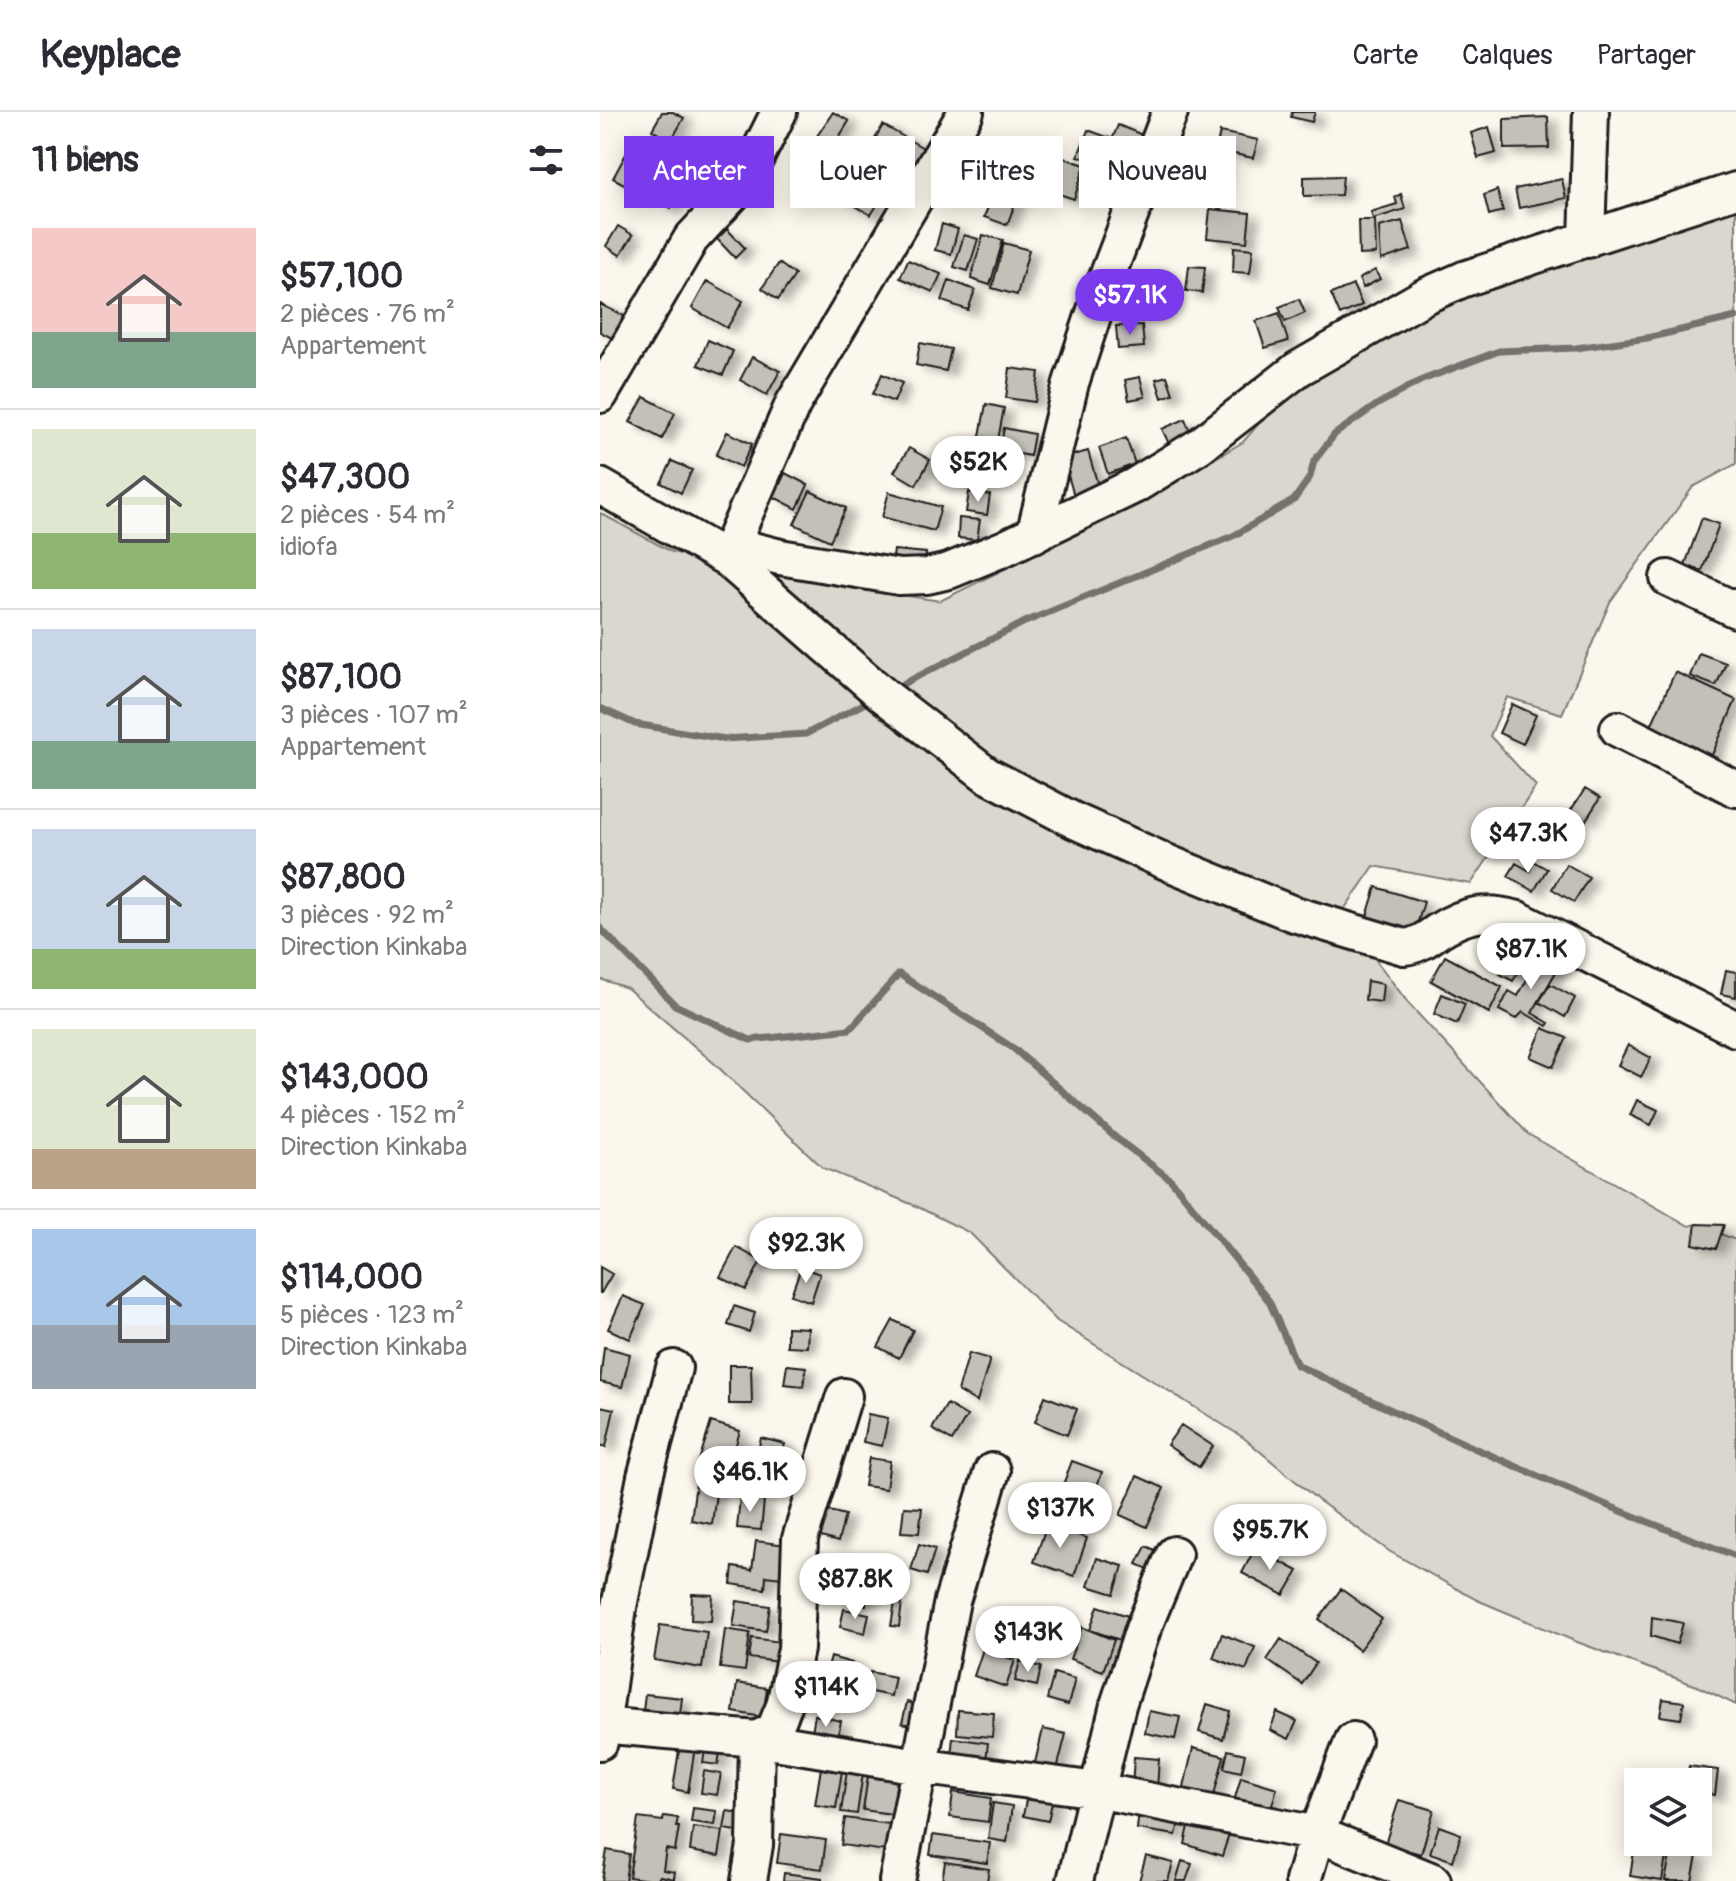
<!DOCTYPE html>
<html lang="fr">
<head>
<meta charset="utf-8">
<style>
	:root { --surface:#fff; --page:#f2f2f3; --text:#2b2b33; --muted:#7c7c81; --line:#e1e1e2; --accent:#7c3aed }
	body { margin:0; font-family:Pangolin,sans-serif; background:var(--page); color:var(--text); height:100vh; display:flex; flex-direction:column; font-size:30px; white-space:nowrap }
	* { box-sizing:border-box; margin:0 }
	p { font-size:26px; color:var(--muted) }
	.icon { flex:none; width:44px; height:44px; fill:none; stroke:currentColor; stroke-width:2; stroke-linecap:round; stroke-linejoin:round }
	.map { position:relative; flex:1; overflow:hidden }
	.details { display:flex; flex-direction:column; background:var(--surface); width:600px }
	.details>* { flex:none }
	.top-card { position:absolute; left:24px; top:24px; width:760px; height:72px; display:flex; gap:16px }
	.buttons { position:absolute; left:1024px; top:1656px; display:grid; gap:16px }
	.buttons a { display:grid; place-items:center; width:88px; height:88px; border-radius:0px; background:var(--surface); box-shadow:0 4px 20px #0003; font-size:40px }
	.price { position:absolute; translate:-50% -68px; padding:0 18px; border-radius:28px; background:#fff; color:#222; font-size:26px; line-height:52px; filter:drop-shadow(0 2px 4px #0008) }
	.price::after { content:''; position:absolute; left:50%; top:48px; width:24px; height:18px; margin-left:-12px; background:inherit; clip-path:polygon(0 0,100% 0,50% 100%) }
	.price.active { background:var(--accent); color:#fff }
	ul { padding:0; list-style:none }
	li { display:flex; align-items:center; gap:24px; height:200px; padding:0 32px }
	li+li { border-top:2px solid var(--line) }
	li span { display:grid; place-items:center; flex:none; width:224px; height:160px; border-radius:0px; color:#555 }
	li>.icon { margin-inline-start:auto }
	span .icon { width:96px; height:96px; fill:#fffc; stroke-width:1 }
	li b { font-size:34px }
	h2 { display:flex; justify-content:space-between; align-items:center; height:96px; padding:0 32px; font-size:34px }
	.chip { padding:0 28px; border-radius:0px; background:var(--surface); box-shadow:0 4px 20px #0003; font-size:28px; line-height:72px }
	.chip.active { background:var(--accent); color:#fff }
	header { display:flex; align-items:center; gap:48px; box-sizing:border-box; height:112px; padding:0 40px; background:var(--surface); border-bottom:2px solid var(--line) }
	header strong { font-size:38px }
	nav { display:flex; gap:44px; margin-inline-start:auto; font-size:28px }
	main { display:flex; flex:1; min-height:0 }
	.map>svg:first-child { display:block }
	.green { fill:#dad7ce; stroke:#7b7a75; stroke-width:2 }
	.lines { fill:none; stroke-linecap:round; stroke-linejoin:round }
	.stream { stroke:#74726e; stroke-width:7 }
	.building { fill:#c3c0b8; stroke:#1c1c1c; stroke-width:2; filter:url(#shadow) }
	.minor-casing { stroke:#1c1c1c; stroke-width:40 }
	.minor { stroke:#fbf7ec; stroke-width:34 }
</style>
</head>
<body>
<header>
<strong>Keyplace</strong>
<nav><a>Carte</a><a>Calques</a><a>Partager</a></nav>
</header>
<main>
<section class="details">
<h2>11 biens<svg class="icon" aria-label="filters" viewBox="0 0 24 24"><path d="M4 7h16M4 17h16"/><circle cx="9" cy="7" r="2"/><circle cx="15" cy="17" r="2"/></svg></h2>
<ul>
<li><span style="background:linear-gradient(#f6c9c9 65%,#7fa58c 0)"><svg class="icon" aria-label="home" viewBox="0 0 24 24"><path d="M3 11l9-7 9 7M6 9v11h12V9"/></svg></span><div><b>$57,100</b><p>2 pièces · 76 m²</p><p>Appartement</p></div></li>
<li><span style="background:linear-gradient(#dfe7d0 65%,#8fb573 0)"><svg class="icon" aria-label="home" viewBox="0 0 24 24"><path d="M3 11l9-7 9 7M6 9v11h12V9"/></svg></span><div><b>$47,300</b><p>2 pièces · 54 m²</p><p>idiofa</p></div></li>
<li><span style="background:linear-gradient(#c9d6e8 70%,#7fa58c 0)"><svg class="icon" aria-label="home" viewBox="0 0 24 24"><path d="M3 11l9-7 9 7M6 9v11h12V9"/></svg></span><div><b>$87,100</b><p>3 pièces · 107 m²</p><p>Appartement</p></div></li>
<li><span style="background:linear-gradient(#c9d6e8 75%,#8fb573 0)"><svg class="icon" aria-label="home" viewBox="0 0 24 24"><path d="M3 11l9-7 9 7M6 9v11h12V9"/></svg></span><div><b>$87,800</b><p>3 pièces · 92 m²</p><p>Direction Kinkaba</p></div></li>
<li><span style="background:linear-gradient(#dfe7d0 75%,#b9a48a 0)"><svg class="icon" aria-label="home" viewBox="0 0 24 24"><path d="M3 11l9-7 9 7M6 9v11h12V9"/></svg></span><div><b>$143,000</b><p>4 pièces · 152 m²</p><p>Direction Kinkaba</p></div></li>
<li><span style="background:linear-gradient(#a9c7e8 60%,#9aa5b1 0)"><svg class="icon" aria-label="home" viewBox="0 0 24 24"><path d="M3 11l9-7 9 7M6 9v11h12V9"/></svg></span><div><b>$114,000</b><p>5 pièces · 123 m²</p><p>Direction Kinkaba</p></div></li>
</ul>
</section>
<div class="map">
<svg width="1136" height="1769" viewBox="0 0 1136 1769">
	<defs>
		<filter id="shadow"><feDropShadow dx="9" dy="5" stdDeviation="4" flood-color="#0004"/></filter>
	</defs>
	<rect width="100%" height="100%" fill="#fbf7ec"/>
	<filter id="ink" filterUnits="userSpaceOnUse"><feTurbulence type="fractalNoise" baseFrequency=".0125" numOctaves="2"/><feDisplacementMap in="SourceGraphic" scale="16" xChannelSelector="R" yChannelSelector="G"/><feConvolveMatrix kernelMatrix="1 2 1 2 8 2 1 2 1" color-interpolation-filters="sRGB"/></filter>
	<g filter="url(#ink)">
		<path class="green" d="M1136,85v267l-43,23 -83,115 -48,112 -55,-17 -17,39 46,50 -65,98 -97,-18 -33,48 68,90 119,130 161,92 7,-2 40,16v465l-39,-19 -120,-44 -100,-42 -88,-49 -71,-51 -74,-62 -187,-117 -87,-88 -54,-27 -93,-38 -107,-103 -89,-77 -27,-9v-466l72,39 110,24 158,25 202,-100 101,-59 51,-59 189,-104z"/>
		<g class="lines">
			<path class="stream" d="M291,578l134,-68 210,-87 59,-35 16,-23 4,-16 21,-27 43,-30 44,-24 77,-29 77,-3 71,-10 89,-21
				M0,596l35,16 90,15 81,-5 67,-35
				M0,816l75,77 75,35 100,-11 49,-55 114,74 102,89 56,43 98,121 28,64c143,70 290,135 439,191"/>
		</g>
		<path class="building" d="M62,0h11l11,6 -13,23 -19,-11z
			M233,0l16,9 -16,26 -16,-11z
			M692,0h23l-3,10 -21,-5z
			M948,5l1,31 -45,1v-30z
			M283,13l51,29 -11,19 -51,-29z
			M518,13l27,11 -6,15 -27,-11z
			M889,15l7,26 -18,5 -7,-25z
			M488,18l22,8 -10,26 -22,-8z
			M620,20l38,8 -5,18 -37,-8z
			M269,36l46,27 -12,19 -45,-27z
			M26,42l24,12 -13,25 -24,-13z
			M229,43l14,7 -10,19 -14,-8z
			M464,46l21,7 -11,34 -21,-7z
			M598,49l25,2 -6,25 -25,-4z
			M253,59l33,19 -15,25 -33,-19z
			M743,64l-2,19 -37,1v-19z
			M962,67l4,19 -47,10 -4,-19z
			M397,73l22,8 -12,32 -23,-8z
			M69,74l11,6 -9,16 -11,-6z
			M897,78l6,21 -14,4 -5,-20z
			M801,82l4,15 -32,10 -2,-7 26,-8 -2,-7z
			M610,97l40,4 -3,29 -40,-4z
			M758,108h17l1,34 -17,1z
			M802,109l9,29 -30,10 -2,-33z
			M342,112l16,5 -7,25 -16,-4z
			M18,114l15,9 -13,20 -14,-9z
			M127,117l18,19 -10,10 -18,-19z
			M364,123l14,4 -10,32 -14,-4z
			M383,123l20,5 -13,45 -19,-6z
			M404,131l25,7 -12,45 -25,-7z
			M634,135l19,2 -3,24 -17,-1z
			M308,148l33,14 -8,18 -33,-14z
			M179,151l16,12 -17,25 -16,-12z
			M589,154l16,1 -3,26 -16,-2z
			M775,158l5,9 -17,9 -4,-9z
			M349,168l26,10 -7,20 -26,-9z
			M107,169l36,20 -16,27 -35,-20z
			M753,173l9,20 -22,10 -9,-21z
			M699,187l6,14 -20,9 -6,-15z
			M0,192l24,12 -12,22 -12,-6z
			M679,201l9,28 -23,7 -9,-27z
			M542,213l2,22 -26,2 -2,-23z
			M108,228l25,11 -10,24 -25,-10z
			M320,231l31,6 -5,22 -30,-6z
			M152,245l28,14 -13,24 -27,-15z
			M410,256l29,4 -4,30 -29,-4z
			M282,262l20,9 -8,19 -21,-8z
			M567,264l6,18 -11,4 -6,-19z
			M540,265l5,20 -16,3 -4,-20z
			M44,285l31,16 -13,26 -32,-17z
			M386,292l18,4 -7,37 -18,-4z
			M585,307l7,17 -22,10 -8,-17z
			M404,316l30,6 -4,22 -30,-6z
			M127,320l25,12 -11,23 -25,-12z
			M526,326l9,26 -27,10 -9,-26z
			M309,336l21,12 -14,25 -22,-13z
			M488,339l11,38 -25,7 -11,-38z
			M72,349l20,9 -11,23 -20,-10z
			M185,361l23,12 -11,24 -23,-12z
			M210,379l36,17 -16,33 -36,-17z
			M289,380l52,15 -7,24 -52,-14z
			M369,380l21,3 -3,20 -21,-3z
			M359,406l21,2 -3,20 -19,-2z
			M1102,406l17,6 -17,47 -17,-6z
			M294,438l32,3 -1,16 -33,-3z
			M1099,541l27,10 -10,23 -26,-10z
			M1075,560l61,28 -28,64 -62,-27z
			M912,592l24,11 -13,29 -24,-11z
			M985,677l15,9 -14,22 -15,-10z
			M933,749l14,8 -13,22 -26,-15 8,-13 14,8z
			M966,752l23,13 -15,25 -22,-13z
			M776,775l48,15 -9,29 -15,-4 -2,9 -34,-10z
			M917,833l13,8 -17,28 -13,-7z
			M941,842l19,11 -28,48 17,10 -2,3 -24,-14 -7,7 -17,-9 10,-19 9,5z
			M845,844l57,31 -13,26 -58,-32z
			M1126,858l10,2v25l-15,-3z
			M767,869l16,3 -2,18 -16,-2z
			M950,872l25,14 -10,19 -26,-15z
			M842,882l23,10 -8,20 -23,-10z
			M943,916l24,10 -14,29 -23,-10z
			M1028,933l23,13 -10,19 -23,-12z
			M1037,988l21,10 -7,15 -21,-10z
			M1096,1112l28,1 -8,24 -23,-5z
			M136,1135l25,14 -15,29 -26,-13z
			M0,1155l12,7 -11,19h-1z
			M201,1155l19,7 -9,28 -20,-7z
			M23,1184l22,9 -15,34 -22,-10z
			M134,1194l21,7 -6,19 -21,-7z
			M293,1208l20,10 -14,28 -21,-11z
			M187,1215l21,1 -1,19 -20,-1z
			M4,1235l26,7 -8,33 -22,-5z
			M369,1241l21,6 -13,43 -19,-11z
			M129,1253h22l1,39h-23z
			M187,1253l19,2 -3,19 -19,-2z
			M445,1284l32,13 -10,26 -32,-13z
			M347,1292l20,12 -15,25 -20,-12z
			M0,1294l14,3 -8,38 -6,-2z
			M268,1302l20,4 -6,28 -19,-4z
			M111,1310l29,9 -13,43 -29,-10z
			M581,1313l32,21 -14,21 -32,-22z
			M161,1326l24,6 -10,41 -24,-6z
			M269,1346l21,3 -4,28 -22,-3z
			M472,1349l30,11 -11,30 -30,-12z
			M537,1364l27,12 -17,39 -27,-12z
			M96,1371l21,3 -5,38 -21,-4z
			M140,1386l24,3 -3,29 -24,-2z
			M304,1395l18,1 -3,25 -18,-1z
			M226,1398l19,5 -7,27 -20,-6z
			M447,1412l40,14 -13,38 -40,-14z
			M156,1429l38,5 -4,33 -24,-3 -1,13 -34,-5 2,-17 19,3z
			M319,1432l16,5 -8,26 -16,-5z
			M546,1434l16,7 -8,19 -17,-8z
			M655,1436l43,23 -14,24 -42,-22z
			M497,1446l26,8 -9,28 -26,-8z
			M248,1466l23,5 -5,22 -23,-5z
			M741,1477l41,30 -23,31 -40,-31z
			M92,1482l21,1 -2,26 -20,-1z
			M137,1489l33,5 -4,25 -33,-5z
			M295,1490l7,1 -3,24 -8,-1z
			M498,1494l33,11 -8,24 -33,-11z
			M244,1497l25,5 -4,19 -25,-6z
			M431,1498l18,3 -4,22 -17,-3z
			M1052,1505l31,6 -6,21 -26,-8z
			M60,1513l47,7 -5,36 -48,-8z
			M482,1515l32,13 -11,31 -33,-12z
			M125,1517l25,4 -5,38 -25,-3z
			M622,1522l33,13 -9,23 -33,-12z
			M152,1526l29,4 -2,20 -30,-4z
			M681,1527l35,24 -14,21 -35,-24z
			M383,1537l32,11 -9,27 -32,-11z
			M231,1545l21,6 -9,29 -20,-6z
			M420,1549l21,6 -4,19 -22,-5z
			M270,1560l25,5 -4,19 -25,-5z
			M454,1561l21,6 -7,26 -21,-6z
			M137,1571l30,5 -4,29 -30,-5z
			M45,1582l37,4 -2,17 -37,-4z
			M1063,1587l21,3 -3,17 -21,-3z
			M307,1590l15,4 -5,21 -15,-4z
			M607,1592l23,7 -7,28 -24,-7z
			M358,1598l36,3 -2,24 -35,-3z
			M549,1599l31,6 -5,22 -30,-6z
			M677,1600l20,9 -8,18 -19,-9z
			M215,1603l26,6 -4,22 -26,-6z
			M443,1617l23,5 -10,39 -22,-6z
			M353,1626l35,5 -3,26 -35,-4z
			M80,1632l15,3 -7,45 -15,-3z
			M106,1632l15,2 -3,19 -15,-2z
			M593,1636l31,8 -11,43 -30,-8z
			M628,1638l17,4 -4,18 -17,-4z
			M534,1645l25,2 -2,30 -25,-2z
			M1089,1654l29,4 -3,25 -17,-3v-10h-11z
			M221,1656l21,3 -6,37 -21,-3z
			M269,1657l29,4 -6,41 -29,-4z
			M104,1659l17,3 -4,21 -16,-2z
			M247,1659l16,2 -6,41 -16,-2z
			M1041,1660l23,4 -1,6h-24z
			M641,1665l36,11 -9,31 -36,-11z
			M428,1677l26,4 -6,28 -25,-5z
			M353,1680l38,6 -3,24 -38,-5z
			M799,1688l35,10 -13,44 -36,-10z
			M540,1689l42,8 -6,26 -39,-6z
			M393,1691l19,3 -5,36 -19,-3z
			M93,1696l24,3 -2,14 -24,-3z
			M127,1699l19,3 -3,18 -19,-3z
			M64,1704l14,2 -2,9h3l-4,24 -9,-2 -3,21 12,2 -1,7 -14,-3 -3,5 -28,-4 9,-59 25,3z
			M591,1705l39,14 -8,25 -37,-12z
			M245,1706l45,6 -4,27 -45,-6z
			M839,1714l22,8 -8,27 -23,-8z
			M93,1715l30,4 -4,25 -29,-5z
			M181,1722l45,6 -4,29 -45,-6z
			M333,1723l57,8 -3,20 -57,-8z
			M1035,1733l32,5 -5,31 -32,-5z
			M7,1738l22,4 -4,27h-23z
			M1071,1739l26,5 -5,25h-27z
			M546,1744l27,7 -5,18h-29z
			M582,1749l10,3 -6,17h-10z
			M345,1750l44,7 -2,12h-45z
			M184,1761l38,5v3h-39z"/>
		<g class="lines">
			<defs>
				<path id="minor" d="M987,128l4,-128
					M0,283l91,-156 53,-57 35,-70
					M0,374l126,72 156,136 105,81 88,46 96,43 120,49 113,34c13,-1 23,-8 34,-16 28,-18 49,-21 80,-12l218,110
					M434,423l37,-152 29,-88 70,-183
					M133,433l47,12 119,20 28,-1 22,-5 56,-23 129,-62 65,-40 99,-77 127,-73 39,-17 272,-89
					M126,446l67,-154 173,-292
					M1068,466l68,32
					M1018,617l118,60
					M0,1613l157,14 161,27 179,24 220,44 116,47
					M0,1630l19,-135 26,-130 29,-109
					M149,1769l6,-36 2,-106 17,-9 10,-24 12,-57 4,-110 44,-143
					M297,1769l55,-280 40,-130
					M475,1769l43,-176 25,-76 31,-75
					M703,1769l14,-47 36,-94"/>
			</defs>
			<use href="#minor" class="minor-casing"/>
			<use href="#minor" class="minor"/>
		</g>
	</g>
</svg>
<div class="buttons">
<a><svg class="icon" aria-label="layers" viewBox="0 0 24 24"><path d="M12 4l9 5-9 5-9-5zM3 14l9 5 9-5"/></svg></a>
</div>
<b class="price active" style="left:530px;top:225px">$57.1K</b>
<b class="price" style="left:378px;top:392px">$52K</b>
<b class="price" style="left:928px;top:763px">$47.3K</b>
<b class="price" style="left:931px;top:879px">$87.1K</b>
<b class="price" style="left:206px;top:1173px">$92.3K</b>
<b class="price" style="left:150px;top:1402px">$46.1K</b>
<b class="price" style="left:460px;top:1438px">$137K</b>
<b class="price" style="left:670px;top:1460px">$95.7K</b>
<b class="price" style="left:255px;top:1509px">$87.8K</b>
<b class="price" style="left:428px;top:1562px">$143K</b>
<b class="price" style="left:226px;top:1617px">$114K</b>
<div class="top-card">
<a class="chip active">Acheter</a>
<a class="chip">Louer</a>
<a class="chip">Filtres</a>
<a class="chip">Nouveau</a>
</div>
</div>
</main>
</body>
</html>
